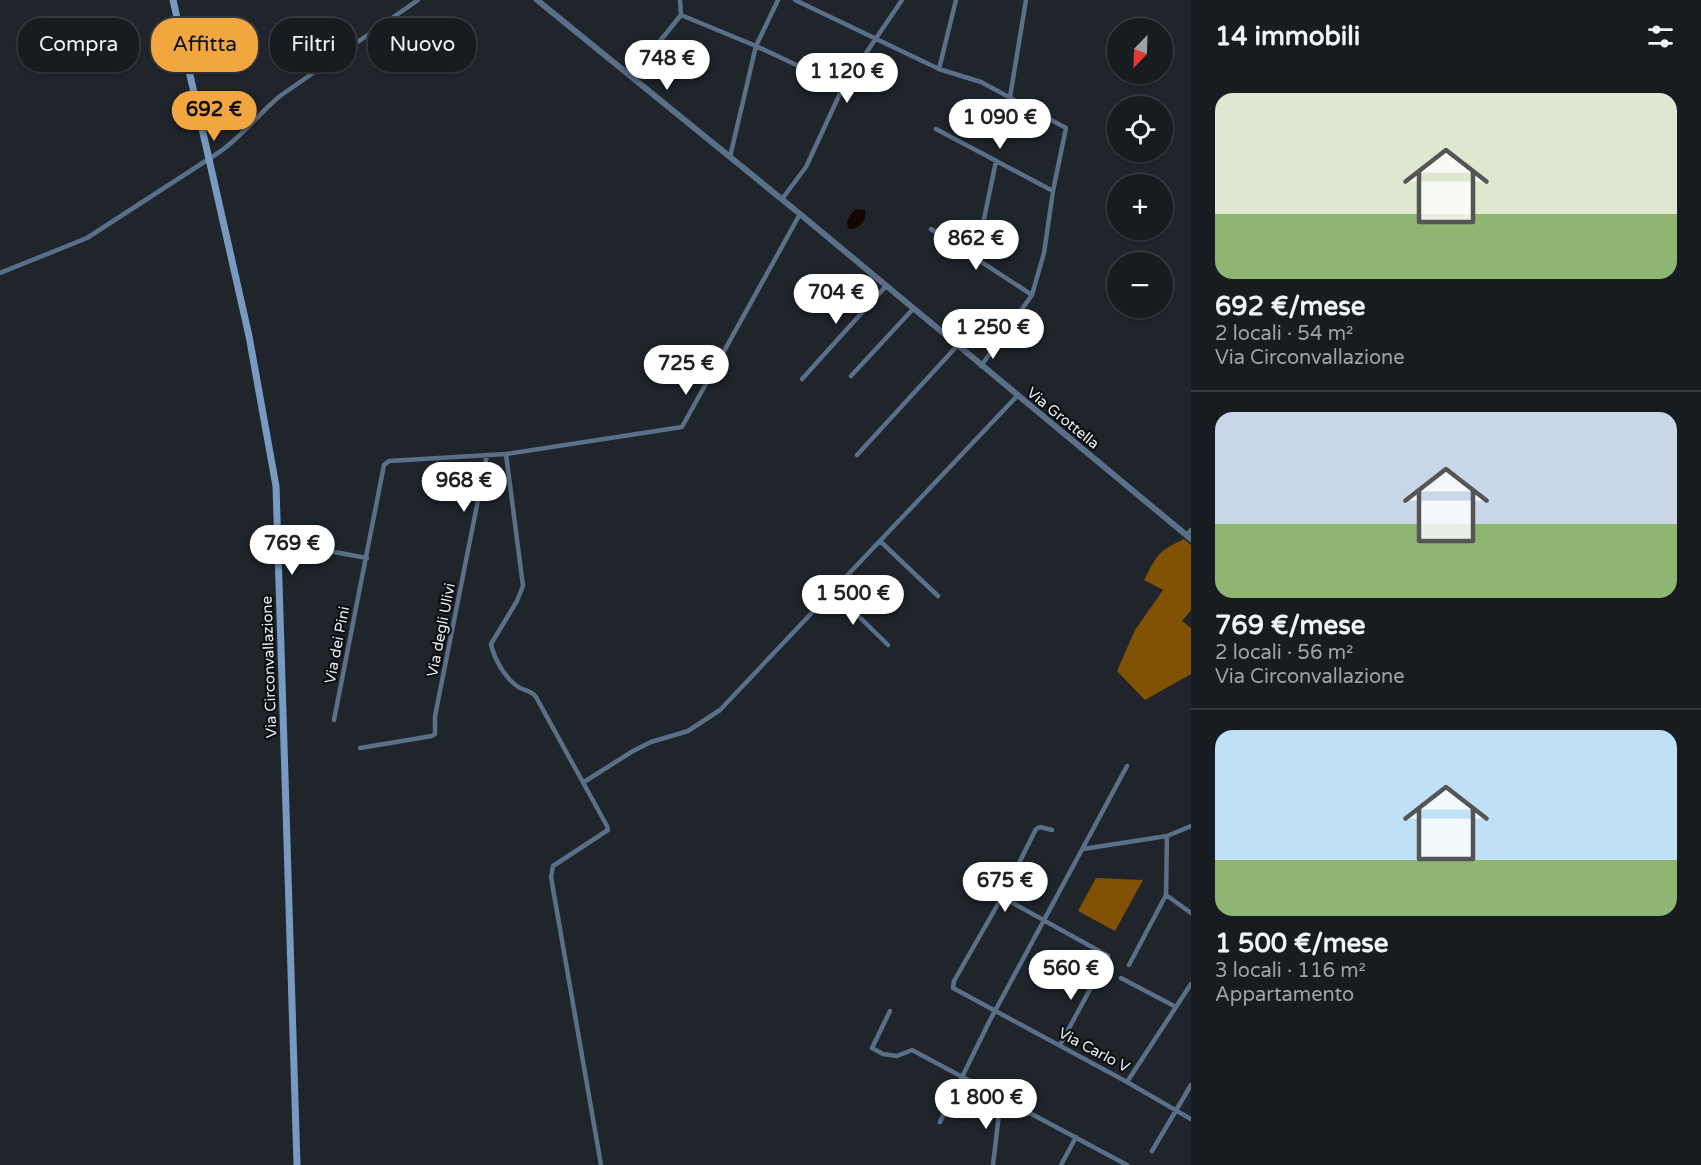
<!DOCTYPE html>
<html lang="it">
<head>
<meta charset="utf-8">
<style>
	:root { --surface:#171c20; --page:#24292d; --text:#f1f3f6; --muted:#9ea1a5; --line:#363a3e; --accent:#f1a640 }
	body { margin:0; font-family:"Varela Round",sans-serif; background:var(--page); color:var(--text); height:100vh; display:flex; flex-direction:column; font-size:22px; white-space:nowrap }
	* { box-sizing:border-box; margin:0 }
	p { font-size:20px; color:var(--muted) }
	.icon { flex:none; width:33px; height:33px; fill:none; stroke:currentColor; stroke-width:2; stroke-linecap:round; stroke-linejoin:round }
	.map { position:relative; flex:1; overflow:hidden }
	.details { display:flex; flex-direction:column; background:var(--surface); width:510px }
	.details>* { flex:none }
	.top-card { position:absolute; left:18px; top:18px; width:570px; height:54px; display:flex; gap:12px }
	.needle { width:39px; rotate:203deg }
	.buttons { position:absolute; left:1107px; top:18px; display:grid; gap:12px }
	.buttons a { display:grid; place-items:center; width:66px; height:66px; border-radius:50%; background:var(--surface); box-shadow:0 2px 4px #0004,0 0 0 2px var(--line); font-size:30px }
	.price { position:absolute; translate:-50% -51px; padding:0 14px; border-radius:21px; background:#fff; color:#222; font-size:20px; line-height:39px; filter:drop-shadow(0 2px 3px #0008) }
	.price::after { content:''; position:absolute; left:50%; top:36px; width:18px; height:14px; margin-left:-9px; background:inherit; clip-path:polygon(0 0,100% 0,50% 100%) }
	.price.selected { background:var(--accent); color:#111 }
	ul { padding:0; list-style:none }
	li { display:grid; align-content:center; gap:12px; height:318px; padding:0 24px }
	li+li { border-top:2px solid var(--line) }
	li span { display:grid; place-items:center; height:186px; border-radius:18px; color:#555 }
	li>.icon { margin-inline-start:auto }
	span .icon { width:108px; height:108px; fill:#fffc; stroke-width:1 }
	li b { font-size:26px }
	h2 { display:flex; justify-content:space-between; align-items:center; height:72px; padding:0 24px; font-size:26px }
	.pill { padding:0 21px; border-radius:24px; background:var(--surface); box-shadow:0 2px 4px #0004,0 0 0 2px var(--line); font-size:21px; line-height:54px }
	.pill.selected { background:var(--accent); color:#111 }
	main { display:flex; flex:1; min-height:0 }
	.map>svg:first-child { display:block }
	.forest { fill:#815203 }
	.water { fill:#140600 }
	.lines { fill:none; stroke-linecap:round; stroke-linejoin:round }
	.minor { stroke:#5a6f88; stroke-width:4.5 }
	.tertiary { stroke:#5a6f88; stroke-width:6 }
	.secondary { stroke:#789ac1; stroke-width:7 }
	.labels { text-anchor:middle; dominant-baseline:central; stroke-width:4.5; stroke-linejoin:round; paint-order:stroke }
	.street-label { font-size:15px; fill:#ebeff3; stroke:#0b0e10 }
</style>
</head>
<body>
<main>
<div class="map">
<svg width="1191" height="1165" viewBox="0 0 1191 1165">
	<rect width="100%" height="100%" fill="#1f252b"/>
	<path class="forest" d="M1184,539l7,6v65l-9,11 9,7v46l-46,26 -28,-29 18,-41 28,-40 -19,-10c6,-11 12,-26 23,-32 5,-4 11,-5 17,-9z
		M1096,878l47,2 -28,51 -37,-20z"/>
	<path class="water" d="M857,209l8,1c2,10 -5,19 -16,19 -5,-8 1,-15 8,-20z"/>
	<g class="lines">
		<path class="minor" d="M795,0l144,69 42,13 85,46 -13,63 -9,62 -12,42 -51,71
			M681,15l75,31 22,-46
			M939,69l17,-69
			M631,77l50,-62 -1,-15
			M1010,97l16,-97
			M936,129l117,62
			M730,157l26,-111 87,41
			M782,199l24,-32 37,-80 59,-87
			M931,229l101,66
			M976,258l20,-97
			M0,273l87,-35 131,-85c24,-16 40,-39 62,-57l138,-96
			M851,376l62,-67
			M802,379l84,-93
			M506,454l17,132 -6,15 -26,43c3,15 15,36 29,44 6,3 12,3 16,9l71,129 1,4 -55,36 -2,11 50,288
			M857,455l100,-109
			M1187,535l4,-5
			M880,541l58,55
			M279,542l88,16
			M833,591l55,54
			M334,720l50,-255 5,-4 117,-7 176,-27 118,-213
			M360,748l72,-12 3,-2v-18l52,-261
			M584,782l49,-31 18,-9 37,-11 32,-21 297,-314
			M1052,830l-12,-3 -4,2 -34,68 -48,84 -1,7 174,94 64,37
			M1083,849l84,-13 24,-10
			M1166,895l25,18
			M1002,897l106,59
			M1129,965l37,-70 1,-59
			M1121,978l55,29
			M890,1011l-18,37 11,6 14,2 15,-6 215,115
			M1060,1045l42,-78
			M1127,1082l64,-98
			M940,1122l49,-100 138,-256
			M1152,1151l39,-66
			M993,1165l8,-68
			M1061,1165l15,-28"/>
		<path class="tertiary" d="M537,0l263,214 391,325"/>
		<path class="secondary" d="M173,0l76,336 27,150 21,679"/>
	</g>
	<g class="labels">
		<g class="street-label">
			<text transform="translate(1063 418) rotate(39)">Via Grottella</text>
			<text transform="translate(441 630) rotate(-79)">Via degli Ulivi</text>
			<text transform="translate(337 645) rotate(-79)">Via dei Pini</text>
			<text transform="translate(269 667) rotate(-92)">Via Circonvallazione</text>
			<text transform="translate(1094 1050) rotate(28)">Via Carlo V</text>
		</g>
	</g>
</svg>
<div class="buttons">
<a><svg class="needle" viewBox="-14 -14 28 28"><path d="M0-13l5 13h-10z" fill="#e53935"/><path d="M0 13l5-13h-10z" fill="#9ea1a5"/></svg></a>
<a><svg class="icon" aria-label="locate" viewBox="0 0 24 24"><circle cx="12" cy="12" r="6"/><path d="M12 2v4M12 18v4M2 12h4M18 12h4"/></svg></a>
<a>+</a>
<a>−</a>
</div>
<b class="price" style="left:667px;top:91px">748 €</b>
<b class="price" style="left:847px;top:104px">1 120 €</b>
<b class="price selected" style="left:214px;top:142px">692 €</b>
<b class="price" style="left:1000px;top:150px">1 090 €</b>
<b class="price" style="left:976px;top:271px">862 €</b>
<b class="price" style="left:836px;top:325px">704 €</b>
<b class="price" style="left:993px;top:360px">1 250 €</b>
<b class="price" style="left:686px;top:396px">725 €</b>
<b class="price" style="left:464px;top:513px">968 €</b>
<b class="price" style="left:292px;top:576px">769 €</b>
<b class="price" style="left:853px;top:626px">1 500 €</b>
<b class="price" style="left:1005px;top:913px">675 €</b>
<b class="price" style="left:1071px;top:1001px">560 €</b>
<b class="price" style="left:986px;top:1130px">1 800 €</b>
<div class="top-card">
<a class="pill">Compra</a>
<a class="pill selected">Affitta</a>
<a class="pill">Filtri</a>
<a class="pill">Nuovo</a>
</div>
</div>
<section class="details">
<h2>14 immobili<svg class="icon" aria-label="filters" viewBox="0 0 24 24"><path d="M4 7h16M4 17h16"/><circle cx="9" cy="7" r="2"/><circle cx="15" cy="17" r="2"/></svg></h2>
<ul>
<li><span style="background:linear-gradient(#dfe7d0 65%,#8fb573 0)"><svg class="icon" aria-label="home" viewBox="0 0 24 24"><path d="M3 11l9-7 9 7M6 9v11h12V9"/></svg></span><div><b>692 €/mese</b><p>2 locali · 54 m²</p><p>Via Circonvallazione</p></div></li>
<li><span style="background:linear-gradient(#c9d6e8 60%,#8fb573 0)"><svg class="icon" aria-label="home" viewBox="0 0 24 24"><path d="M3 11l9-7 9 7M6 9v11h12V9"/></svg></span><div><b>769 €/mese</b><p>2 locali · 56 m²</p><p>Via Circonvallazione</p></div></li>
<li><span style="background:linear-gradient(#bfe0f5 70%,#8fb573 0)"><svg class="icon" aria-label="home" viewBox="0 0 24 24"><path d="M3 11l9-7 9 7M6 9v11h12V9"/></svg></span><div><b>1 500 €/mese</b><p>3 locali · 116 m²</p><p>Appartamento</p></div></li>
</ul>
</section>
</main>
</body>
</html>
